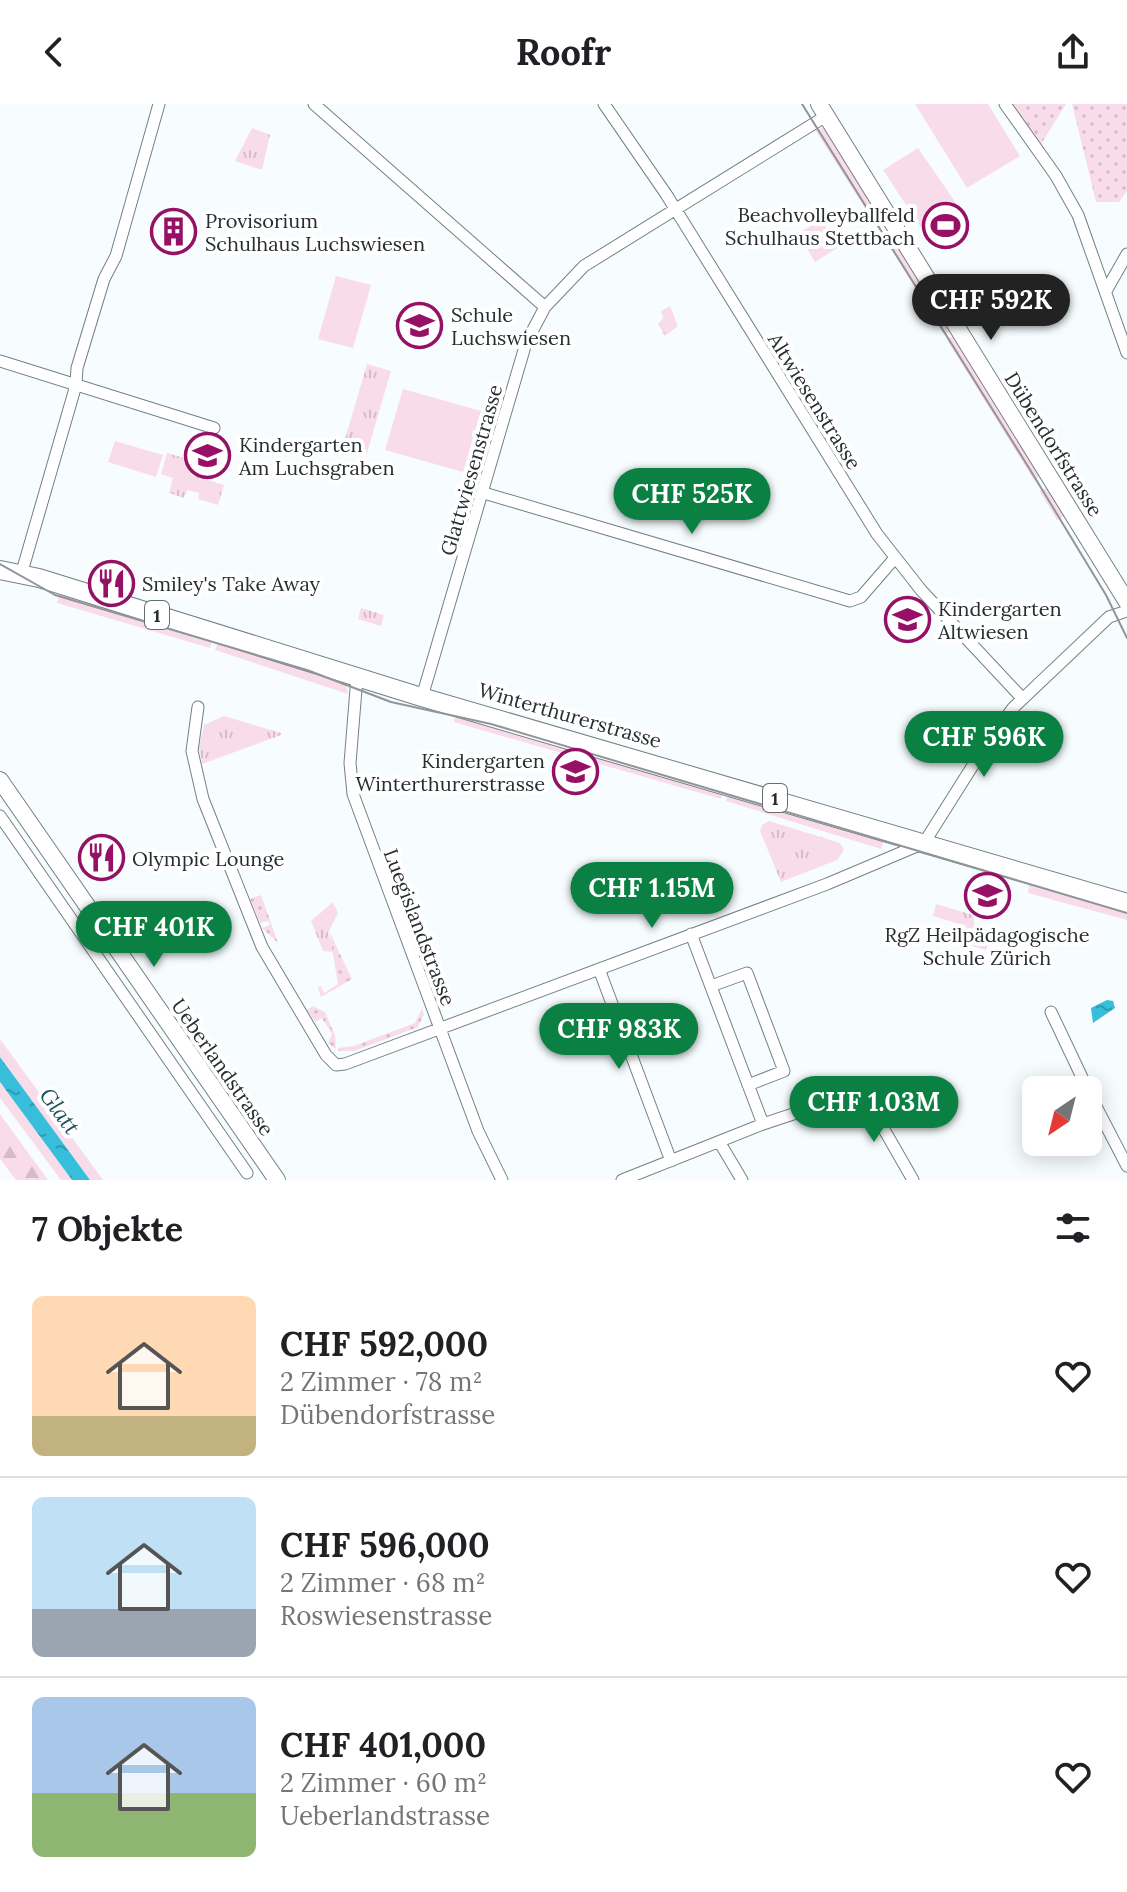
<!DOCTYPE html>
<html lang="de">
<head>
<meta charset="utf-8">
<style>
	:root { --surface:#fff; --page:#f2f2f2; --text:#202124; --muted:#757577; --line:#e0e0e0; --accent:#0b8043 }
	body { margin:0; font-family:Lora,serif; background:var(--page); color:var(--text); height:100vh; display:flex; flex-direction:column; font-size:30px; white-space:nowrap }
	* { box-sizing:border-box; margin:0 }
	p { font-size:26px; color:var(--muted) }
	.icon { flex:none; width:44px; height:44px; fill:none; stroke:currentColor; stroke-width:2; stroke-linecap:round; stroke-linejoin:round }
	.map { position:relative; height:1076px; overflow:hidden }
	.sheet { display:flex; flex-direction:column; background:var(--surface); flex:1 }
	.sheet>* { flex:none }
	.needle { width:52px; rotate:215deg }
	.fabs { position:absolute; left:1022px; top:972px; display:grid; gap:16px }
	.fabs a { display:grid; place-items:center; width:80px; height:80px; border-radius:12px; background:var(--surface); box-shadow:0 4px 20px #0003; font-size:40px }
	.price { position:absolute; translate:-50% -68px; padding:0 18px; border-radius:28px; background:var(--accent); color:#fff; font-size:26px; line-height:52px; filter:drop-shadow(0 2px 4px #0008) }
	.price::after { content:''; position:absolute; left:50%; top:48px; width:24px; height:18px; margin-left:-12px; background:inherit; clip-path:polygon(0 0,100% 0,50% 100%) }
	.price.current { background:#222; color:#fff }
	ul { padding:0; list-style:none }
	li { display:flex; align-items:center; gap:24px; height:200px; padding:0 32px }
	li+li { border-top:2px solid var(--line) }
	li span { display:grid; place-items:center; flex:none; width:224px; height:160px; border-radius:12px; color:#555 }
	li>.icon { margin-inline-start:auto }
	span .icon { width:96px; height:96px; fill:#fffc; stroke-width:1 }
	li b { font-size:34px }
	h2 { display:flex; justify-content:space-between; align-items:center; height:96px; padding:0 32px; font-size:34px }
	header { display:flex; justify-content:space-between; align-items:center; height:104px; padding:0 32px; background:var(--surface); font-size:36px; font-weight:800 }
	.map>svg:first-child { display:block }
	.grass { fill:#f9dce9 }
	.forest { fill:url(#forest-firs) }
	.park { fill:url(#park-tufts) }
	.garden { fill:url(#garden-dots) }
	.water { fill:url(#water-ripples) }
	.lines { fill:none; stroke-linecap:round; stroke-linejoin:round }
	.street-casing { stroke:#738185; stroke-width:13 }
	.secondary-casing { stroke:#738185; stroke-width:18 }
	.primary-casing { stroke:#738185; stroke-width:20 }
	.street { stroke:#fff; stroke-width:11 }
	.secondary { stroke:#fff; stroke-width:16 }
	.primary { stroke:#fff; stroke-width:18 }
	.tram { stroke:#909698; stroke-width:2 }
	.labels { text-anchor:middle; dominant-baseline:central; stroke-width:8; stroke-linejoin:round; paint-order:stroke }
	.shield { fill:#fff; stroke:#686d6d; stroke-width:2 }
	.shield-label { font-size:18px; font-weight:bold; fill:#282e2f }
	.poi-label { font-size:20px; fill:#282e2f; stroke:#fff; text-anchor:start }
	.street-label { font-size:20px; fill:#282e2f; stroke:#fff }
	.water-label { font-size:22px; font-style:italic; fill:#1d535f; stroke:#fff }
</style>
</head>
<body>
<header><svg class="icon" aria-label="back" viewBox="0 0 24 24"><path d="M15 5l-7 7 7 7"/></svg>Roofr<svg class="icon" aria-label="share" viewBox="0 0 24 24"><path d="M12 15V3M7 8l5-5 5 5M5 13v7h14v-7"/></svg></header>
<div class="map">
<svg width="1127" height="1076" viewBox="0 0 1127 1076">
	<defs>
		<pattern id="forest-firs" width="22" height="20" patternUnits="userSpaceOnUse" patternTransform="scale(2)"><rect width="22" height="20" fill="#f9dce9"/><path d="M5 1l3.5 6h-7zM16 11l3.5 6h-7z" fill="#d5bdc8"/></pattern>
		<pattern id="park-tufts" width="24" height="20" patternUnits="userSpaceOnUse" patternTransform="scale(2)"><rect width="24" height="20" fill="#f9dce9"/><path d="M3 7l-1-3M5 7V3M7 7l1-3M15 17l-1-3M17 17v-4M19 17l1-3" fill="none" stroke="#d5bdc8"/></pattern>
		<pattern id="garden-dots" width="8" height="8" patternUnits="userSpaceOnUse" patternTransform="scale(2)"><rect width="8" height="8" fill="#f9dce9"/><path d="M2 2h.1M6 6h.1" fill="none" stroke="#d5bdc8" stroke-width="1.8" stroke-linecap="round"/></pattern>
		<pattern id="water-ripples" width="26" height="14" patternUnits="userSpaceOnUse" patternTransform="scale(2)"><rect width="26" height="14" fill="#37bedb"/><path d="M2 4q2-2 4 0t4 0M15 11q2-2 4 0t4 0" fill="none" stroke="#2e9bb2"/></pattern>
	</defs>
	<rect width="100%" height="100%" fill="#f7fdff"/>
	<path class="grass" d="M915,0h73l32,52 -53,32z
		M824,24l60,91 -5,11 -64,-100z
		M918,44l40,58 -36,23 -39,-59z
		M957,105l9,15 -30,19 -9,-15z
		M886,137h11l55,89 -8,5z
		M336,172l35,9 -18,63 -35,-9z
		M956,230l84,139 -5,9 -88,-142z
		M403,285l78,22 -18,61 -78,-22z
		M115,337l48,14 -7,22 -48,-15z
		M1050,384l14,28 -7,4 -18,-30z
		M61,487l152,48 -3,9 -153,-45z
		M219,535l126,42 3,13 -133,-44z
		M455,609l268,77 -2,9 -267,-77z
		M729,686l155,50 -3,9 -155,-48z
		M1030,776l97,29v11l-99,-27z
		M0,935l103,141h-13l-90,-123z
		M0,978l72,98h-11l-61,-82z"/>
	<path class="forest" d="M0,1010l48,66h-32l-16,-21z"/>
	<path class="park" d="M252,24l18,7 -8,35 -27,-9z
		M821,115l18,28 -24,15 -17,-28z
		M670,202l8,20 -13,10 -7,-12 5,-6 -2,-7z
		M367,260l24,7 -24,82 -24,-7z
		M167,349l28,8 -4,14 33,10 -6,20 -20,-6 1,-6 -12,-3 -3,8 -15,-5 4,-15 -12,-4z
		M361,504l23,7 -3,11 -23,-7z
		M224,612l57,17v2l-79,29 -3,-17 5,-22z
		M769,717l71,22 4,7 -7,10 -56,22 -21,-51 3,-7z
		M333,798l5,11 -10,20 6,19 -11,-1 -12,-30z
		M936,800l37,11 2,13 16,5 -5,17 -15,-4 -5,-20 -33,-10z"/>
	<path class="garden" d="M1010,0h56l-28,45z
		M1072,0h55v87l-8,11h-23z
		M261,791l17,48 -16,-15 8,-3 -2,-4 -8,2 -10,-24z
		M329,827l23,48 -31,18 -3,-10 3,-1 3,7 14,-9z
		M313,902l12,6 10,23 1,14 -8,-6 4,-9 -10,-16 -7,4 -8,-12z
		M422,904l2,6 -6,13 -64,24h-16v-3l16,-2 61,-23z"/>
	<path class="water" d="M1107,896l6,1 2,7 -22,15 -2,-15z
		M0,953l11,15 79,108h-18l-72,-98z"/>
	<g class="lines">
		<defs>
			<path id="street" d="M314,0l231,203
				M604,0l62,90 211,340 44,56 101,108
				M1005,0l51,72 22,39 49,138
				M1106,187l21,-37
				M0,257l214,67
				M484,389l366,108 11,-4 33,-38
				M21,471l55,-190 1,-17 27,-89 12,-23 43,-152
				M357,573l-7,86 3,31 125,337 24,49
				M422,593l104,-354 19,-36 39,-41 242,-150
				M198,603l-6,44 11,48 59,148 64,108 10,10 9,-1 482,-180 97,-41 63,-100 26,-35 96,-91 18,-6
				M0,712l247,357
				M691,830l72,190
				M599,865l72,192
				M711,882l36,-13 37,98 -36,14
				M1051,908l37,78
				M1088,987l39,75
				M720,1039l22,37
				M622,1076l141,-56 99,-33 51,89"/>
			<path id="secondary" d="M819,0l308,498
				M0,676l277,400"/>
			<path id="primary" d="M0,466l39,8 379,118 709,207"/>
		</defs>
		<use href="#street" class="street-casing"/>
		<use href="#secondary" class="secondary-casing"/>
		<use href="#primary" class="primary-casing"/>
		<use href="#street" class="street"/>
		<use href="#secondary" class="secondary"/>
		<use href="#primary" class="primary"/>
		<path class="tram" d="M802,0l227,364 77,127 21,43
			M0,460l55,31 252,75 84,32 100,22 636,189"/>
	</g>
	<defs>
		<symbol id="stadium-ring" viewBox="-11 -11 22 22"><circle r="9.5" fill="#fff" stroke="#961066" stroke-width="1.5"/><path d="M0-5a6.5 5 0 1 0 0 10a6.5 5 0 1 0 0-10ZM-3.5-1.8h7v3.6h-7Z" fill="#961066"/></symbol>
		<symbol id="building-ring" viewBox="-11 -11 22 22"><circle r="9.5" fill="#fff" stroke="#961066" stroke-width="1.5"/><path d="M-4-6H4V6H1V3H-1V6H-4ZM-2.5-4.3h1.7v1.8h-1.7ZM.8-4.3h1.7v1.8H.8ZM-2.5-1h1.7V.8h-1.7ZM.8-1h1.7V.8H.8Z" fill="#961066"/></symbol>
		<symbol id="school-ring" viewBox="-11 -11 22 22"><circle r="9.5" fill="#fff" stroke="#961066" stroke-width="1.5"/><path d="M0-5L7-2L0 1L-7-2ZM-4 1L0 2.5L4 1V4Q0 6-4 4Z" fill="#961066"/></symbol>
		<symbol id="restaurant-ring" viewBox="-11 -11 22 22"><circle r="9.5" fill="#fff" stroke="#961066" stroke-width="1.5"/><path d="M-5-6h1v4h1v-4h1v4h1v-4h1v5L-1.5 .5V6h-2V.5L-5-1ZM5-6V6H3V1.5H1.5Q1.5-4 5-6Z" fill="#961066"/></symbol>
	</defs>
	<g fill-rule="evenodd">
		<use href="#stadium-ring" x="920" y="96" width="51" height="51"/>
		<use href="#building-ring" x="148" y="102" width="51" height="51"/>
		<use href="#school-ring" x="394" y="196" width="51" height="51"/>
		<use href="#school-ring" x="182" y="326" width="51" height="51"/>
		<use href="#restaurant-ring" x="86" y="454" width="51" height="51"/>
		<use href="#school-ring" x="882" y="490" width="51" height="51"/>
		<use href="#school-ring" x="550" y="642" width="51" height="51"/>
		<use href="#restaurant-ring" x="76" y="728" width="51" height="51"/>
		<use href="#school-ring" x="962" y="766" width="51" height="51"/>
	</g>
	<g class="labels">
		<g class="shield">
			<rect x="145" y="497" width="24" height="28" rx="6"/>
			<rect x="763" y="680" width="24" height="28" rx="6"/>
		</g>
		<g class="shield-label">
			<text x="157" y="511">1</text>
			<text x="775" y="694">1</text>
		</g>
		<g class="poi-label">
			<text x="915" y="110" text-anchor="end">Beachvolleyballfeld<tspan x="915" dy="23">Schulhaus Stettbach</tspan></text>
			<text x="205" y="116">Provisorium<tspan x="205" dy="23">Schulhaus Luchswiesen</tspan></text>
			<text x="451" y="210">Schule<tspan x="451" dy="23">Luchswiesen</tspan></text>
			<text x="239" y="340">Kindergarten<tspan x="239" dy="23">Am Luchsgraben</tspan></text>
			<text x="142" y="479">Smiley's Take Away</text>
			<text x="938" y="504">Kindergarten<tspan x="938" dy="23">Altwiesen</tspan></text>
			<text x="545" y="656" text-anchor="end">Kindergarten<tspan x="545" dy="23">Winterthurerstrasse</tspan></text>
			<text x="132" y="754">Olympic Lounge</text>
			<text x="987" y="830" text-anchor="middle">RgZ Heilpädagogische<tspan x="987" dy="23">Schule Zürich</tspan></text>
		</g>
		<g class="street-label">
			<text transform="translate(815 297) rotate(58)">Altwiesenstrasse</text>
			<text transform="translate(1054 340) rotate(58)">Dübendorfstrasse</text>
			<text transform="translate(471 366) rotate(-74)">Glattwiesenstrasse</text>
			<text transform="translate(570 611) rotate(16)">Winterthurerstrasse</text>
			<text transform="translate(420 823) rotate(69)">Luegislandstrasse</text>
			<text transform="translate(223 963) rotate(55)">Ueberlandstrasse</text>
		</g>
		<g class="water-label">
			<text transform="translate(60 1007) rotate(54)">Glatt</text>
		</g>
	</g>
</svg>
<div class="fabs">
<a><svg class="needle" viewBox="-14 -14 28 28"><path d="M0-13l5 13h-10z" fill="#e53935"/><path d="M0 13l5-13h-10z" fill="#757577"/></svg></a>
</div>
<b class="price current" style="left:991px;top:238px">CHF 592K</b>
<b class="price" style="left:692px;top:432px">CHF 525K</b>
<b class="price" style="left:984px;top:675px">CHF 596K</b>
<b class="price" style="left:652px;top:826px">CHF 1.15M</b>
<b class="price" style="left:154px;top:865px">CHF 401K</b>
<b class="price" style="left:619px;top:967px">CHF 983K</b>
<b class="price" style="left:874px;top:1040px">CHF 1.03M</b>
</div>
<section class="sheet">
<h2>7 Objekte<svg class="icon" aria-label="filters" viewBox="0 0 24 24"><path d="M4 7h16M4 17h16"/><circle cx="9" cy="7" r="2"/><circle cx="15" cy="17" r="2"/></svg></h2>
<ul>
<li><span style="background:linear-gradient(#ffd9b3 75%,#c2b280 0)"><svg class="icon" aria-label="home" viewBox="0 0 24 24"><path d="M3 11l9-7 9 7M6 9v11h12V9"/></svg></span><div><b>CHF 592,000</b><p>2 Zimmer · 78 m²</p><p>Dübendorfstrasse</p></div><svg class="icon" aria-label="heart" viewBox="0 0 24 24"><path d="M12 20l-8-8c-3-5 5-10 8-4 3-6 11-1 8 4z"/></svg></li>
<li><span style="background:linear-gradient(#bfe0f5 70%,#9aa5b1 0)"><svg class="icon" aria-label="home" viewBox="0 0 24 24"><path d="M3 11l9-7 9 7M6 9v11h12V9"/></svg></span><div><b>CHF 596,000</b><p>2 Zimmer · 68 m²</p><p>Roswiesenstrasse</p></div><svg class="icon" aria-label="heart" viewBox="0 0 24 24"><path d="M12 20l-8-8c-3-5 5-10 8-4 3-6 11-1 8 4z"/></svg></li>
<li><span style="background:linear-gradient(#a9c7e8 60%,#8fb573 0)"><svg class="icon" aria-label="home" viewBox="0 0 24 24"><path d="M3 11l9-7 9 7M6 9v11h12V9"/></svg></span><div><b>CHF 401,000</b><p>2 Zimmer · 60 m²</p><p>Ueberlandstrasse</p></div><svg class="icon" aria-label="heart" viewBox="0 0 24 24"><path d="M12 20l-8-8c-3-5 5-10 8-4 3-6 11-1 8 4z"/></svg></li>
</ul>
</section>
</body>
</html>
